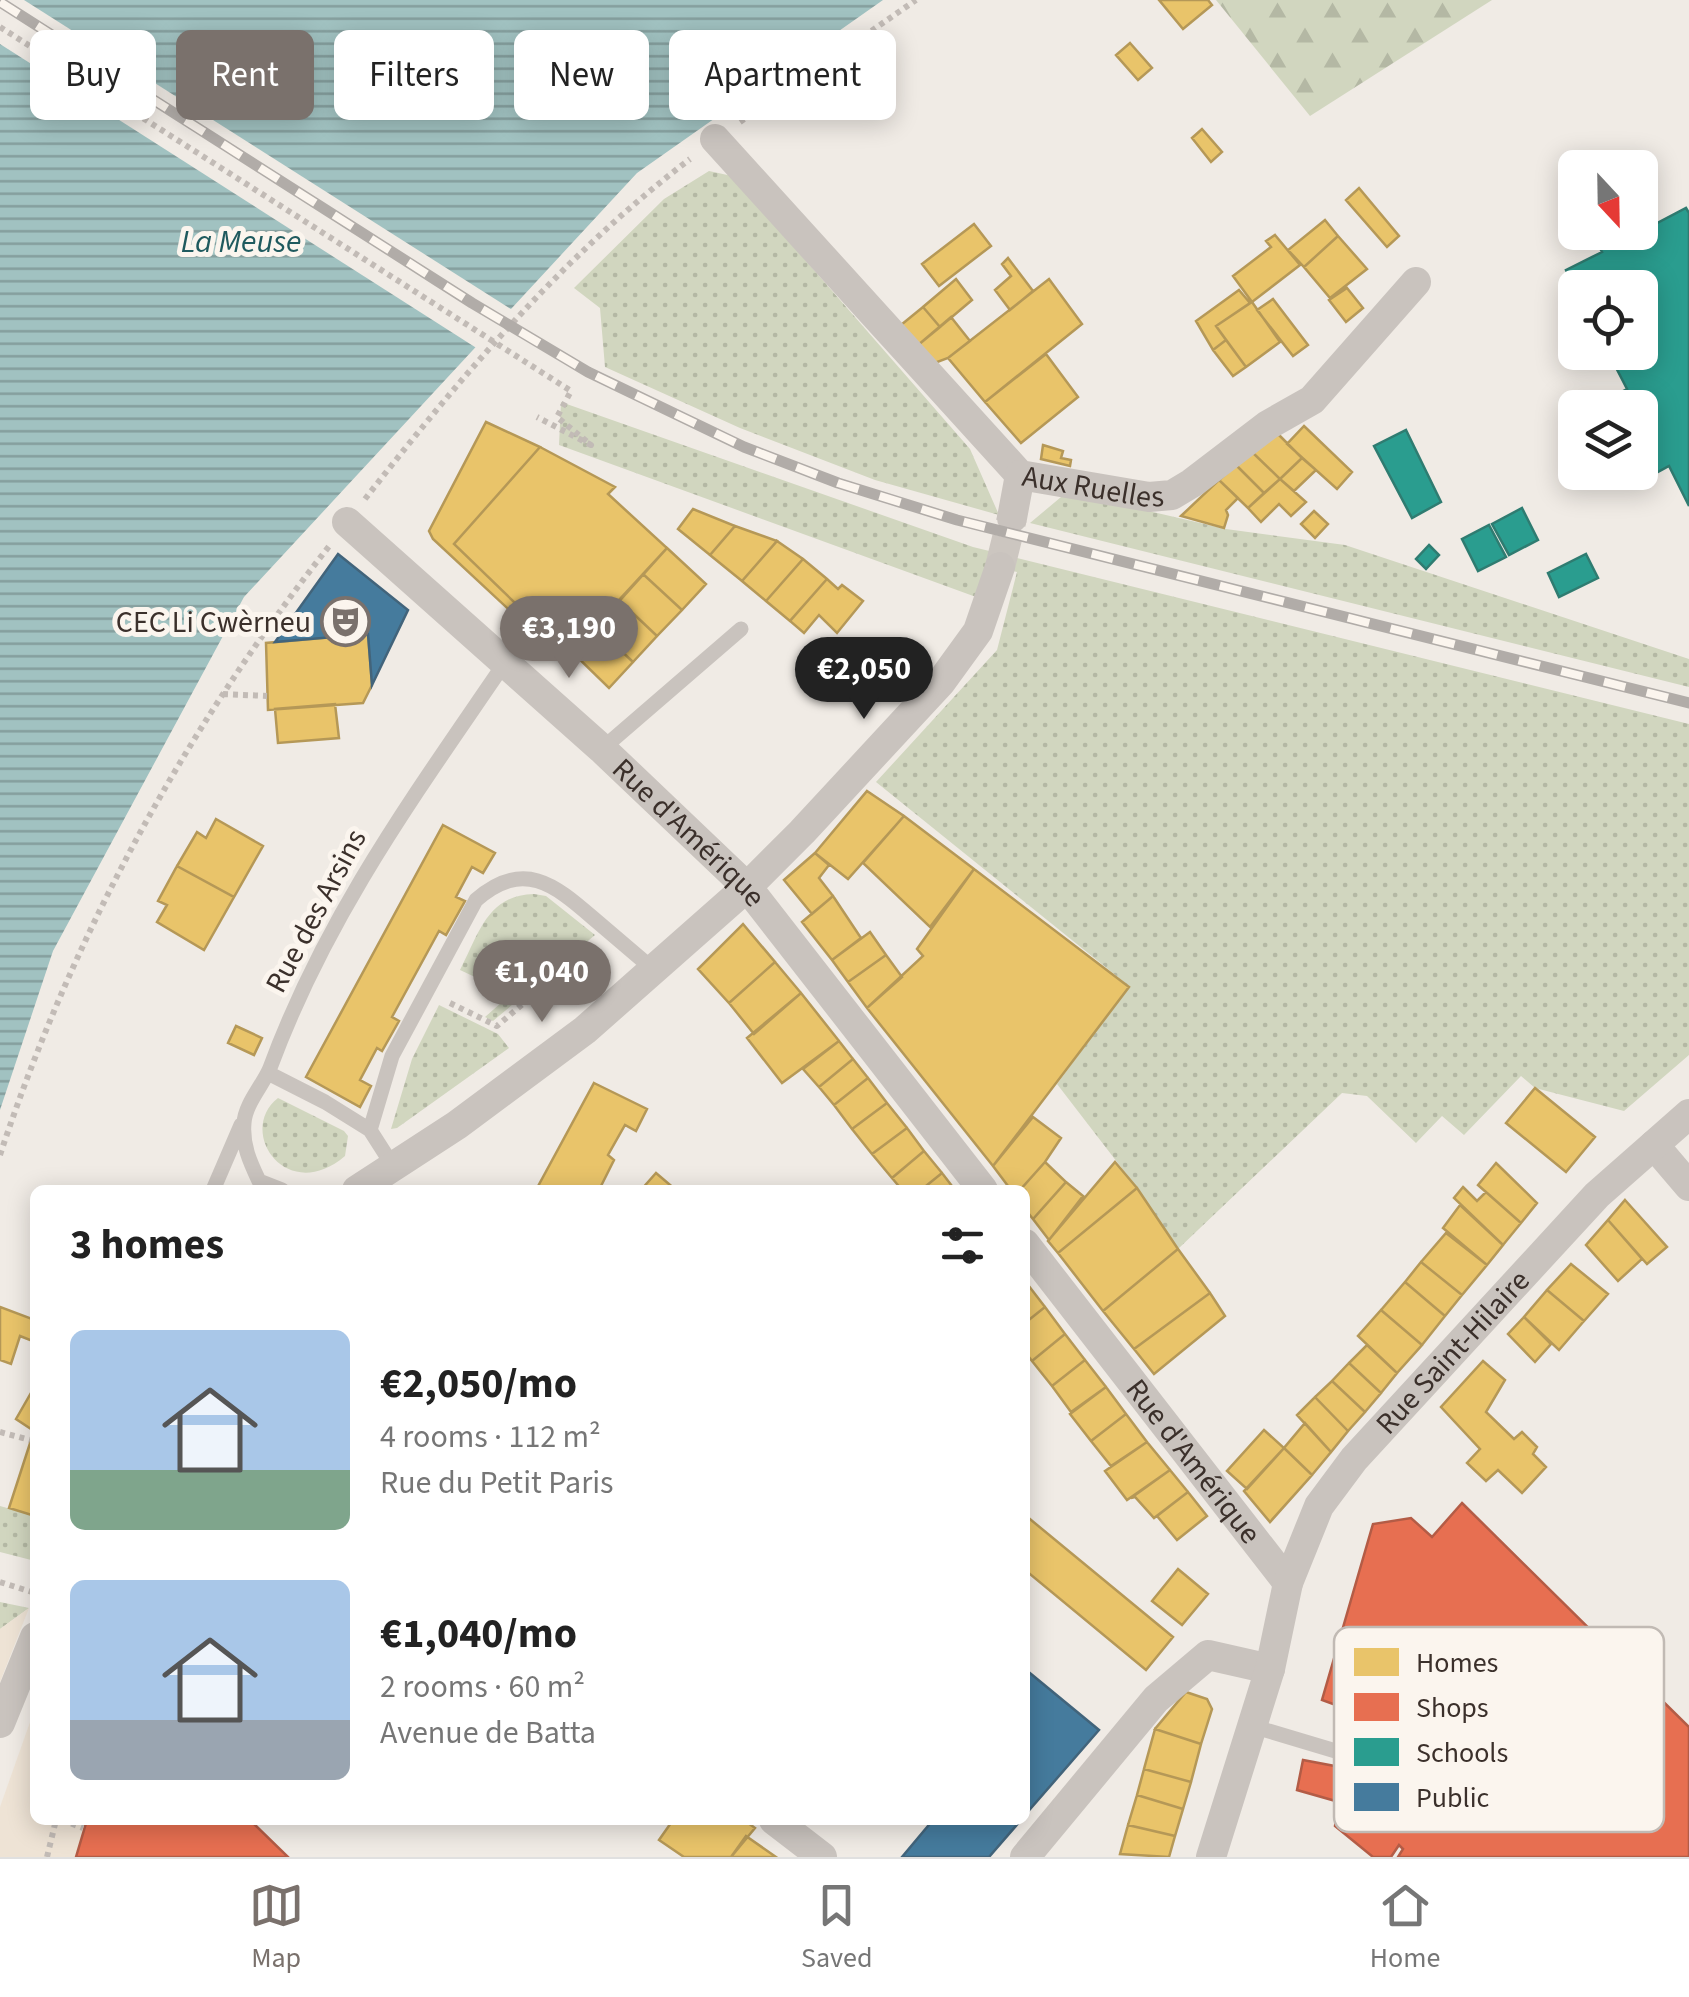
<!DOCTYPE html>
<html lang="en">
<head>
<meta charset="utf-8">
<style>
	:root { --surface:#fff; --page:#f2f2f2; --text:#222; --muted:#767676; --line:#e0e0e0; --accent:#7a716c }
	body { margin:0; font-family:"Source Sans 3",sans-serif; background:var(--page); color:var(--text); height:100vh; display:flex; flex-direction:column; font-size:38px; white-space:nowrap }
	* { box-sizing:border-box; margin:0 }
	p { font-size:32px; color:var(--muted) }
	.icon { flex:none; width:55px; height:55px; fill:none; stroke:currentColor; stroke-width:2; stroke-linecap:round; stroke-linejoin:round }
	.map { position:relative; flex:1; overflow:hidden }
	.drawer { position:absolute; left:30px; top:1185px; width:1000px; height:640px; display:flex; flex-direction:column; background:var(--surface); border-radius:15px; box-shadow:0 5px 25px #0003 }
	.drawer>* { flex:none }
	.top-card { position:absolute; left:30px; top:30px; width:1000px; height:90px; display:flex; gap:20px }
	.needle { width:65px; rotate:158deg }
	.tools { position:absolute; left:1558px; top:150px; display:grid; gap:20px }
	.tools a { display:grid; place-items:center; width:100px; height:100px; border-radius:15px; background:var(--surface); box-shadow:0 5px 25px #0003; font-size:50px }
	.price { position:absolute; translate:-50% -85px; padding:0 22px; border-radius:35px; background:var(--accent); color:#fff; font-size:32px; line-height:65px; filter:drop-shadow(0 2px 5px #0008) }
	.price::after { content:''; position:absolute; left:50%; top:60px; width:30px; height:22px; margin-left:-15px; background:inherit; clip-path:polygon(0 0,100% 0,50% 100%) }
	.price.active { background:#222; color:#fff }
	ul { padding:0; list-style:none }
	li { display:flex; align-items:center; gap:30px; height:250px; padding:0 40px }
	li span { display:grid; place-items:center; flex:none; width:280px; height:200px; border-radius:15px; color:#555 }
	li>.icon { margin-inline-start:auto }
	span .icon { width:120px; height:120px; fill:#fffc; stroke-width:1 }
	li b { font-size:42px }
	h2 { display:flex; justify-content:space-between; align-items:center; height:120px; padding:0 40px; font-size:42px }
	.pill { padding:0 35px; border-radius:15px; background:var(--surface); box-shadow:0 5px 25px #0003; font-size:35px; line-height:90px }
	.pill.active { background:var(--accent); color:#fff }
	.tab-bar { display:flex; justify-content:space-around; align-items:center; height:140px; border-top:2px solid var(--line); background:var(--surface); font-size:28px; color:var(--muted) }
	.tab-bar a { display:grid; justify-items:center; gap:5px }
	.tab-bar .active { color:var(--accent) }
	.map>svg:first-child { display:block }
	.grass { fill:url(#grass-dots) }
	.forest { fill:url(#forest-firs) }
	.plaza { fill:#eee3d5 }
	.water { fill:url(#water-rules) }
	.pier { fill:#f0ebe5 }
	.homes { fill:#e9c46a; stroke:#b59857; stroke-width:2.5 }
	.shops { fill:#e76f51; stroke:#b35c46; stroke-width:2.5 }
	.schools { fill:#2a9d8f; stroke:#2f7c71; stroke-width:2.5 }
	.public { fill:#457b9d; stroke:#42647b; stroke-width:2.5 }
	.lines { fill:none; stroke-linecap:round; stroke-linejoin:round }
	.minor-tunnel { stroke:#ccc6c0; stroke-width:30; stroke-dasharray:30 15; stroke-linecap:butt }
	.path { stroke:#c2bbb6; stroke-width:6; stroke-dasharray:5 5; stroke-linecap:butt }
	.service { stroke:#c9c3be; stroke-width:15 }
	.minor { stroke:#c9c3be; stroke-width:30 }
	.rail-casing { stroke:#b1aca8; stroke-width:11 }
	.rail { stroke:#fbf5ee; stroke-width:8; stroke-dasharray:22; stroke-linecap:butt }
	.labels { text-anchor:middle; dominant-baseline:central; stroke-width:10; stroke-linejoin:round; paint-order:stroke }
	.street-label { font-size:30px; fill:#3b302b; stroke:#fbf5ee }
	.poi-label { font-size:30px; fill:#3b302b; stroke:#fbf5ee; text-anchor:end }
	.water-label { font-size:32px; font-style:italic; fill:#1f5a5e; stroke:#fbf5ee }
	.key { fill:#fbf5ee; stroke:#c1bab4; stroke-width:2.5 }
	.key-label { font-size:28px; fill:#3b302b }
</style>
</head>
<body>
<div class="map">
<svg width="1689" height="1857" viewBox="0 0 1689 1857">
	<defs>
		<pattern id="grass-dots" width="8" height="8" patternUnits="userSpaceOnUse" patternTransform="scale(2.5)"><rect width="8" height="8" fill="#d1d6bf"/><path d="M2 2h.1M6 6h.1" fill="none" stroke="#b4b8a4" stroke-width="1.8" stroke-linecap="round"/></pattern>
		<pattern id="forest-firs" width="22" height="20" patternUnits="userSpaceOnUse" patternTransform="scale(2.5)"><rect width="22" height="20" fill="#d1d6bf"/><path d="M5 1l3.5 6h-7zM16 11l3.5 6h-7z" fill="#b4b8a4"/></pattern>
		<pattern id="water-rules" width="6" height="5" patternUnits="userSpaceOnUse" patternTransform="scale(2.5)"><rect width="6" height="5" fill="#a1c2c1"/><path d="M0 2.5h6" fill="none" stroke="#849e9d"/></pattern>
	</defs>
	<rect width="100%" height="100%" fill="#f0ebe5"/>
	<path class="grass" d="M709,171l23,5 238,273 29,66 -124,-35 -135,-52 -135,-61 -5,-59 -26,-20 90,-89z
		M561,402l412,145 716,177v331l-65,56 -89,-23 -14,-12 -57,59 -22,-19 -26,27 -49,-47 -25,-3 -164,156 -41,-61 -80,-104 72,-98 -253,-204 121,-132 20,-78 -30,-7 -11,32 -417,-152z
		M1067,492l159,37 119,16 344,114v28l-659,-164z
		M534,894l12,2 49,39 -102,86 -8,-4 26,-23 -51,-24c19,-36 27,-75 74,-76z
		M439,1005l59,29 11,14 -112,80 -6,1 21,-70z
		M278,1098l66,33 4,5 -3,20c-59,50 -109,-25 -67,-58z
		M0,1506l35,10v45l-35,-9z
		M0,1602l29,6 -29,21z"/>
	<path class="forest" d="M1216,0h276l-182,116z"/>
	<path class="plaza" d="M29,1608l-29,74v-53z
		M35,1708v112h52l-11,37h-76v-50z"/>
	<path class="water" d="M0,0h883l-246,173 -393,424 -191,354 -53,159z"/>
	<path class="pier" d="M0,0h24l490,311 -36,38 -478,-305z"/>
	<path class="homes" d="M1159,0h49l4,5 -29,24z
		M1130,43l22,25 -14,12 -22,-25z
		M1202,129l20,23 -11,10 -19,-24z
		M1359,188l40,48 -12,11 -41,-47z
		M1325,220l13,16 -34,31 -16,-17z
		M974,224l17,22 -52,40 -17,-22z
		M1275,235l25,30 -48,37 -19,-26 38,-29 -5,-6z
		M1338,236l29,33 -37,29 -26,-31z
		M1008,258l25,33 -23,19 -15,-20 16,-14 -9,-12z
		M956,279l16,21 -32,27 -17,-20z
		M1049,279l33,45 -97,78 -37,-44z
		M1347,288l16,20 -17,14 -17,-22z
		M1239,290l11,13 -34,23 10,14 -13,10 -17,-29z
		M1273,299l35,46 -15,11 -36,-46z
		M1252,302l28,40 -34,25 -30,-41z
		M923,307l17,20 -23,19 -16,-21z
		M951,317l19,24 -22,17 -16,6 -15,-18z
		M1226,340l20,27 -13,9 -20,-26z
		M1046,354l32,43 -57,46 -36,-41z
		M486,422l54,25 -86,97 116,112 -8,3 -129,-120 -4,-8z
		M1304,426l48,46 -15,17 -50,-45z
		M1274,430l28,28 -22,21 -29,-28z
		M1043,445l20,6 -2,7 10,2 -1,6 -29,-7z
		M540,447l75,40 -7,7 59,54 -97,108 -116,-112z
		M1251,451l29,28 -16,14 -28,-28z
		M1302,458l14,12 -22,21 -14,-12z
		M1236,465l28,28 -16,15 -29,-28z
		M1280,479l26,23 -15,14 -12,-12 -18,18 -13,-14z
		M1219,480l19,18 -12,12 2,5 -4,13 -43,-12z
		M693,509l42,17 -25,29 -32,-26z
		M1314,511l14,13 -13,14 -14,-14z
		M735,526l42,15 -35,40 -32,-26z
		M777,541l26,18 -37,42 -24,-20z
		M667,548l39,36 -24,26 -39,-36z
		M803,559l24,20 -37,42 -24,-20z
		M643,574l39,36 -25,26 -38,-36z
		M827,579l11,10 4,-4 21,16 -26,32 -18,-18 -15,18 -14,-12z
		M619,600l38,36 -24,26 -37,-35z
		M596,627l37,35 -24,26 -36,-35z
		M368,634l4,51 -9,18 -95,7 -2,-67z
		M335,704l4,34 -61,5 -3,-34z
		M867,791l37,25 -56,63 -33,-26z
		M904,816l70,53 -44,58 -67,-64z
		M216,819l47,27 -29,51 -57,-31 20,-34 9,6z
		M443,825l52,28 -12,20 -11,-6 -16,30 9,4 -19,34 -7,-4 -47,86 7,4 -17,30 -5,-3 -17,32 11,6 -11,21 -54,-30z
		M815,853l14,12 -10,13 14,18 -21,18 -28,-34z
		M177,866l57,31 -30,53 -47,-28 10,-17 -9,-4z
		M974,869l155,118 -136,179 -126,-158 56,-52 -6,-7z
		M833,896l28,42 -29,22 -30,-38z
		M743,924l32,38 -46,41 -31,-34z
		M870,932l16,23 -38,27 -16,-22z
		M886,955l16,22 -35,31 -19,-26z
		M775,962l26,31 -47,41 -25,-31z
		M801,993l38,48 -57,42 -35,-45z
		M236,1026l26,12 -8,17 -26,-12z
		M839,1041l14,18 -34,28 -16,-18z
		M853,1059l15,19 -34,27 -15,-18z
		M868,1078l19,25 -35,26 -18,-24z
		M594,1083l53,26 -11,22 -11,-6 -17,30 6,5 -15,30h-63z
		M1535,1088l60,49 -29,35 -60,-49z
		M887,1103l20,25 -35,26 -20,-25z
		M1033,1117l28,21 -16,24 -25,28h-9l-18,-24z
		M907,1128l17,23 -32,27 -20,-24z
		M924,1151l18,22 -21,17h-19l-10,-12z
		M1045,1162l21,20 -33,37 -8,-10v-19h-5z
		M1115,1162l22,26 -79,65 -10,-12z
		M1496,1163l41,40 -16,20 -43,-38z
		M656,1173l20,17h-35z
		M942,1173l13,17h-34z
		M1066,1182l17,14 -34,44 -16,-21z
		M1463,1187l14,14 9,-9 35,31 -18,22 -49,-47z
		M1137,1188l41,61 -75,62 -45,-58z
		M1625,1200l42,47 -20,17 -39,-44z
		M1460,1205l43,40 -16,20 -44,-37z
		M1608,1220l34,39 -24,22 -32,-36z
		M1446,1233l41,32 -25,30 -41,-33z
		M1178,1249l32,44 -76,56 -31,-38z
		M1421,1262l41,33 -17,21 -40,-34z
		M1571,1264l37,30 -24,27 -37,-31z
		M1025,1281l20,26 -20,16z
		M1405,1282l40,34 -23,29 -41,-35z
		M1547,1290l37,31 -25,29 -35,-33z
		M1210,1293l15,23 -71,58 -20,-25z
		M0,1307l35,13v22l-15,-6 -9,28 -11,-4z
		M1045,1307l20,27 -33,27 -7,-9v-29z
		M1381,1310l41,35 -25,28 -39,-37z
		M1524,1317l27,27 -16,18 -27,-28z
		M1065,1334l20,26 -33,26 -20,-25z
		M1367,1345l30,28 -16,20 -32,-30z
		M1085,1360l21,27 -35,25 -19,-26z
		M1483,1361l22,19 -19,32 28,27 8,-7 15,15 -4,7 13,13 -24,26 -24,-23 -12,11 -19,-18 13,-14 -39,-42z
		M1349,1363l32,30 -16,19 -33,-31z
		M1332,1381l33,31 -17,19 -33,-34z
		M35,1386v130l-26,-8 25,-77 -18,-12z
		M1106,1387l20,27 -35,27 -21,-27z
		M1315,1397l33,34 -17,21 -34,-37z
		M1126,1414l21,28 -36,24 -20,-25z
		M1305,1423l26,29 -19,23 -28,-27z
		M1264,1430l20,18 -37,41 -20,-18z
		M1147,1442l23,28 -43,30 -22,-29z
		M1284,1448l28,27 -42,47 -26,-31z
		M1170,1470l18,22 -34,26 -19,-21 -4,1z
		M1188,1492l19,24 -30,24 -20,-24z
		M1025,1515l148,122 -27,33 -121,-100z
		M1178,1569l30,25 -26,31 -30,-24z
		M1186,1692l21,7 5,10 -11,35 -46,-15z
		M1155,1729l46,15 -10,38 -47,-13z
		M1144,1769l47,13 -8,27 -46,-14z
		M1137,1795l46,14 -8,27 -47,-11z
		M673,1820h71l11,8 -24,29h-47l-25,-17z
		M1128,1825l47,11 -6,21 -49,-3z
		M746,1836l30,21h-45z"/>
	<path class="shops" d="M1462,1503l227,224v130h-291l5,-8 -4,-4 -8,12h-18l-38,-31 4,-24 -42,-12 6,-30 58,11 71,55 35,-32 -106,-105 -17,19 -22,-8 51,-176 38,-6 21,19z
		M87,1820h169l-2,4 34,33h-212z"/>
	<path class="schools" d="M1686,208l3,5v293l-20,-40 -24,13 -5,-9v-62h-32l-4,-7 23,-12 -19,-37h32v-64h-65l-9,-18 36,-18 -11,-20h49z
		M1406,430l35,72 -29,16 -38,-72z
		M1522,508l16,32 -29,15 -17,-31z
		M1489,525l17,32 -28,14 -16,-32z
		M1429,545l10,10 -13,14 -10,-10z
		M1586,554l12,24 -39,19 -11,-24z"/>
	<path class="public" d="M338,554l70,56 -36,75 -4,-51 -93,8z
		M1025,1669l74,61 -74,85z
		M933,1820h88l-32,37h-87z"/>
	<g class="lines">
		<path class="minor-tunnel" d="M1000,567l12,-49"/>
		<path class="path" d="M0,27l571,364 -14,26 34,28 -54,-28
			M740,122l176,-122
			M365,499c97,-124 199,-244 325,-340
			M223,694l44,2
			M450,1003l47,23 91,-78
			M0,1155c73,-221 186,-427 330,-610
			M0,1432l30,8
			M0,1582l35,11
			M62,1820l21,8
			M47,1857l9,-37"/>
		<path class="service" d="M602,749l139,-120
			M268,1073l57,29 45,28 23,36
			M370,1130l22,-74 84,-156c47,-41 78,-16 117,18 21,18 41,35 61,52
			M213,1190l28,-65
			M282,1190l-23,-9c-9,-19 -17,-36 -15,-58 1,-19 19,-38 26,-55 56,-152 144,-272 234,-404
			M1252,1726l107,32 90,33"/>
		<g class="minor">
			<path id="s1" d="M715,139l305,336 129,22 23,-2 20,-12 76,-58 44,-25 104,-118"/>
			<path d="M1012,518l8,-43"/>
			<path id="s2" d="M347,522l255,227 145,138 236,303"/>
			<path d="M1654,1145l35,41"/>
			<path d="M357,1190l100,-65 128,-95 162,-143 55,-55 139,-150 37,-51 22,-64"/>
			<path id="s3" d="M1025,1244l263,339"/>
			<path d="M0,1723l35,-86"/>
			<path d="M774,1820l48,37"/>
			<path d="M1025,1857l131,-158 52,-44 62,14"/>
			<path id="s4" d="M1211,1857l59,-188 18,-86 31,-77 35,-47 243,-264 92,-81"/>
		</g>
		<defs>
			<path id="rail" d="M0,2l472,301 116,69 156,75 94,36 119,37 732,183"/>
		</defs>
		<use href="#rail" class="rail-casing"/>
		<use href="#rail" class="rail"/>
	</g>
	<defs>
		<symbol id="theatre-ring" viewBox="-11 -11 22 22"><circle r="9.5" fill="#fbf5ee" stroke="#7a716c" stroke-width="1.5"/><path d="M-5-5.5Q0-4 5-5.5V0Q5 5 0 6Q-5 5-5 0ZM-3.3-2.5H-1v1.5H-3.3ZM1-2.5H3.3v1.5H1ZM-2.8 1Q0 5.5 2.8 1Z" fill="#7a716c"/></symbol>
	</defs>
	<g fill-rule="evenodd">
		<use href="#theatre-ring" x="318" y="594" width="55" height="55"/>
	</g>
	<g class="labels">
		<g class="street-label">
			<text stroke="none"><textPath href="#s1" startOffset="528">Aux Ruelles</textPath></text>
			<text stroke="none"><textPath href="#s2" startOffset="462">Rue d'Amérique</textPath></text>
			<text transform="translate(316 911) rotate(-62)">Rue des Arsins</text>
			<text stroke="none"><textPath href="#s4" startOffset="572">Rue Saint-Hilaire</textPath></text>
			<text stroke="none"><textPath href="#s3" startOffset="275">Rue d'Amérique</textPath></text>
		</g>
		<g class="poi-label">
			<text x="311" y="622">CEC Li Cwèrneu</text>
		</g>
		<g class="water-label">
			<text x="241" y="242">La Meuse</text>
		</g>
	</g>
	<rect x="1334" y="1627" width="330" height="205" rx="15" class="key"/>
	<rect x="1354" y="1648" width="45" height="28" fill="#e9c46a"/>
	<rect x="1354" y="1693" width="45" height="28" fill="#e76f51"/>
	<rect x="1354" y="1738" width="45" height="28" fill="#2a9d8f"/>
	<rect x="1354" y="1783" width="45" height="28" fill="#457b9d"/>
	<g class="key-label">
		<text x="1416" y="1672">Homes</text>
		<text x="1416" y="1717">Shops</text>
		<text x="1416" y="1762">Schools</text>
		<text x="1416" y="1807">Public</text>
	</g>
</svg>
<div class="tools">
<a><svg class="needle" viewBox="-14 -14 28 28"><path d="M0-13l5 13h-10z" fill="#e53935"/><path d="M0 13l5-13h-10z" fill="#767676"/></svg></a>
<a><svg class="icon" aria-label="locate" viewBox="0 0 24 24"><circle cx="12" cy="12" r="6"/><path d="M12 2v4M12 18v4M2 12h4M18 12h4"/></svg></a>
<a><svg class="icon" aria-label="layers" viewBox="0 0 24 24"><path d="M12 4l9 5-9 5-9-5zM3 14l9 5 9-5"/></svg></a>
</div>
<b class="price" style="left:569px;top:681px">€3,190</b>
<b class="price active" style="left:864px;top:722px">€2,050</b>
<b class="price" style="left:542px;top:1025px">€1,040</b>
<div class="top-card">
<a class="pill">Buy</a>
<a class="pill active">Rent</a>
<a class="pill">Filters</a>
<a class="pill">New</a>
<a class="pill">Apartment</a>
</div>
<section class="drawer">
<h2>3 homes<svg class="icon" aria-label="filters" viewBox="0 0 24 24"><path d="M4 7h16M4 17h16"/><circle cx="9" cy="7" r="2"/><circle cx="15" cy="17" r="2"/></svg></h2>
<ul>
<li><span style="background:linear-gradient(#a9c7e8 70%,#7fa58c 0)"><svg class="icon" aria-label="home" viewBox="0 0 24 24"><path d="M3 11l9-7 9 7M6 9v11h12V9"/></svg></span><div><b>€2,050/mo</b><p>4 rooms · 112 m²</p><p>Rue du Petit Paris</p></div></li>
<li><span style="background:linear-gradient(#a9c7e8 70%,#9aa5b1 0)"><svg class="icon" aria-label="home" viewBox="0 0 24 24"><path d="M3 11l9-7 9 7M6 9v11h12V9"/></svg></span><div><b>€1,040/mo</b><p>2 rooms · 60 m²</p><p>Avenue de Batta</p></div></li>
</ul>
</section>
</div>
<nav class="tab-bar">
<a class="active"><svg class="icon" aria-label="map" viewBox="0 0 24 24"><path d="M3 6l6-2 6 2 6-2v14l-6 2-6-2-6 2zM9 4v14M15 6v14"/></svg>Map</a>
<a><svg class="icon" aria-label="saved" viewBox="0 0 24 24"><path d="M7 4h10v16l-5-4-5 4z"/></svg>Saved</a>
<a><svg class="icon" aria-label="home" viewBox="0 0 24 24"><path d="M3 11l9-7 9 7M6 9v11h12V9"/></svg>Home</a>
</nav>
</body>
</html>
